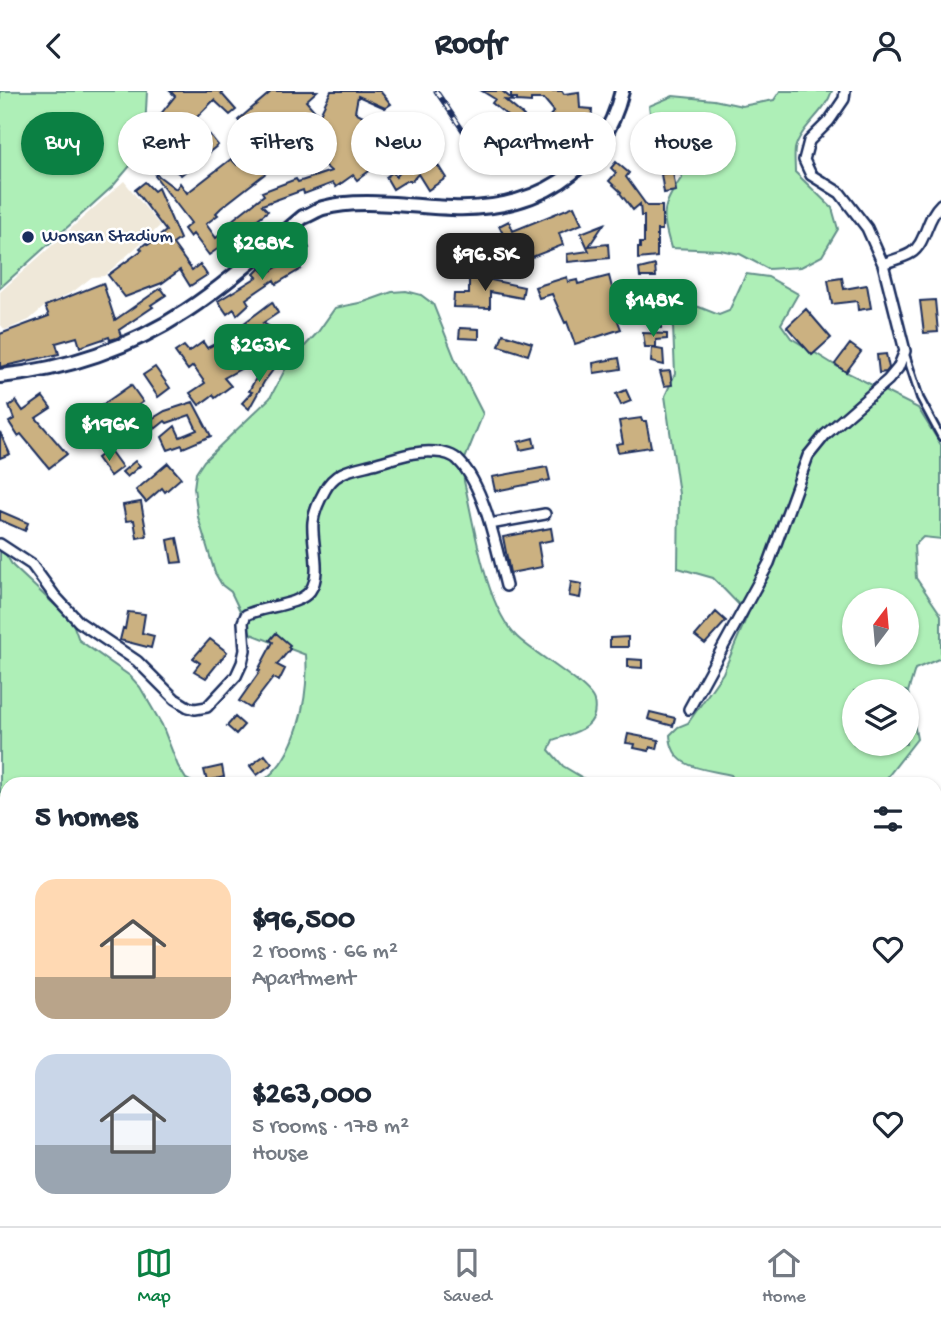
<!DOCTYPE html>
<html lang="en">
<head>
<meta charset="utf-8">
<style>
	:root { --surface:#fff; --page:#f6f6f7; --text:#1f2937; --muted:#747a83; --line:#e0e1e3; --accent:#0b8043 }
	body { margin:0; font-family:"Gochi Hand",sans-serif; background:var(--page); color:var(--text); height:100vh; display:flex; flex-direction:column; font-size:26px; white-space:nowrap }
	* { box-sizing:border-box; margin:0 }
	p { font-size:23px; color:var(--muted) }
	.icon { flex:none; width:38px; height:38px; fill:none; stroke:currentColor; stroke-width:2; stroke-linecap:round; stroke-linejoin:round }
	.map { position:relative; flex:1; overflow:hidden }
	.sheet { position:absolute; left:0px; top:686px; width:942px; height:450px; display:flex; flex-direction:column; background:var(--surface); border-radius:21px 21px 0 0; box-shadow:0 2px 5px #0004 }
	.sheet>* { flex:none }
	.hud { position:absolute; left:21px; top:21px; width:900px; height:63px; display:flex; gap:14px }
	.needle { width:46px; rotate:16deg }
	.tools { position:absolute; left:842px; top:497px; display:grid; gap:14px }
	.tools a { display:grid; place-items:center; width:77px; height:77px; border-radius:50%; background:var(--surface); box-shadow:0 2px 5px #0004; font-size:35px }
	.price { position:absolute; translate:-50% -60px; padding:0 16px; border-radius:14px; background:var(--accent); color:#fff; font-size:23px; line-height:46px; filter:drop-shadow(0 2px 4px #0008) }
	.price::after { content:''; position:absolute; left:50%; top:42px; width:21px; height:16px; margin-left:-10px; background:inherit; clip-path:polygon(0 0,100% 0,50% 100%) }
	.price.current { background:#222; color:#fff }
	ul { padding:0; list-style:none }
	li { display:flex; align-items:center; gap:21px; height:175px; padding:0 35px }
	li span { display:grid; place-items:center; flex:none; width:196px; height:140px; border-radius:21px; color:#555 }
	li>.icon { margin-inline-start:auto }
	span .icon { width:84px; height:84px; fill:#fffc; stroke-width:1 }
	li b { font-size:30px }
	h2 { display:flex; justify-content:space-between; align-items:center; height:84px; padding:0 35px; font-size:30px }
	.tag { padding:0 24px; border-radius:32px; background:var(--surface); box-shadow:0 2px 5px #0004; font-size:24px; line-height:63px }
	.tag.current { background:var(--accent); color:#fff }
	header { display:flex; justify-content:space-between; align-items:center; height:91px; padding:0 35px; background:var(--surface); font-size:32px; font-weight:700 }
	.tab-bar { display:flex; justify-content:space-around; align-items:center; height:98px; border-top:2px solid var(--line); background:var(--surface); font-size:19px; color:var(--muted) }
	.tab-bar a { display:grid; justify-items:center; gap:4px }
	.tab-bar .current { color:var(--accent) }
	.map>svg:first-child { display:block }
	.built { fill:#efe8d9 }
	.green { fill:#aeefb7; stroke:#648f8a; stroke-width:2; fill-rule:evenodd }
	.building { fill:#cbb181; stroke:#1b2f5e; stroke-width:2; fill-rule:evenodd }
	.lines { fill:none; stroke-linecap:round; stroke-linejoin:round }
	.lane-casing { stroke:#1b2f5e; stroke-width:10 }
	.street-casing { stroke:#1b2f5e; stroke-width:14 }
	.secondary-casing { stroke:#1b2f5e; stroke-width:18 }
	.lane { stroke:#fff; stroke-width:4.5 }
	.street { stroke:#fff; stroke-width:9 }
	.secondary { stroke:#fff; stroke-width:12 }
	.rail-casing { stroke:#1b2f5e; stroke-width:5 }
	.rail { stroke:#fff; stroke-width:2.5; stroke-dasharray:8; stroke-linecap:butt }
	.poi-dot { fill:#1b2f5e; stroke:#fff; stroke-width:2.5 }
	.labels { text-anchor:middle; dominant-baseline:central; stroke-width:5; stroke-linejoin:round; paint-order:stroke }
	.poi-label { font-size:19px; fill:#1b2f5e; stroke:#fff; text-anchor:start }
</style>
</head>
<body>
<header><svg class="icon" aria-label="back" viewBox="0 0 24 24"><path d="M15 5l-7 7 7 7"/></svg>Roofr<svg class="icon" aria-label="person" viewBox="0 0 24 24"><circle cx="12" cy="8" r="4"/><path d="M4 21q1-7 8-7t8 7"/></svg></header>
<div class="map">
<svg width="941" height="1135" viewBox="0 0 941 1135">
	<rect width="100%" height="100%" fill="#fff"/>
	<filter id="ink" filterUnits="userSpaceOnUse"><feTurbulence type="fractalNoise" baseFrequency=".0143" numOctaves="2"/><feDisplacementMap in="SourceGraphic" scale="14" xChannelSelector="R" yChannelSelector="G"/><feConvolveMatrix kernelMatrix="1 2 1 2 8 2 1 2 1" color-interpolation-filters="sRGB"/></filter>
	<g filter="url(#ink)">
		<path class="built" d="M124,90l36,45 -56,50 -12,1 -18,14 -29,15 -16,14 -24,10 -5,-6v-32z"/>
		<path class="green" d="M0,0h147l-2,39 -15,36 -17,20 -113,102z
			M780,0h52c-7,22 -32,36 -37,58 -1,7 0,16 0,23l37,36 6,21 -16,27 -21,11 -33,2 -28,-15 -20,-4 -49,-2c-10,-35 -10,-40 11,-71l-29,-44 -4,-27 24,-10 41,4 28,6 32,-6z
			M746,183l22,3 30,17 -17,30 10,14 55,34 72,36 23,37v94l-18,-2 -9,9 2,32 25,37v43l-26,11 -7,23 9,47 -35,45h-145l-6,-9c-28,-7 -59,-5 -61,-40l8,-8 10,-4 35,-50 25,-59 -35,-36 -35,-10 1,-74 -14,-98 10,-22 -3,-72 27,5 20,8 10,-4zM854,509h52v53h-52zM854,600h52v53h-52z
			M406,200l15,4 12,9 22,55 28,55 -20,50 1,17c10,43 21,125 53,156 15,15 74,49 77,64 6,29 -22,32 -41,39l-4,10 14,16 30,18h-335c39,-22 51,-88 48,-129l-55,-21 -20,-42 -9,-7 -7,-12 -17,-56 -4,-29 2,-15 8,-12 66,-63 18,-34 30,-32 17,-24 29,-6 28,-10z
			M0,454l13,21 59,55 7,19 51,36 10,11 22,38 16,41 8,13 10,5h-189v414h-7z
			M934,923l7,7v180l-7,-5z
			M8,1129h226l24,6h-258v-4z
			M297,1129h311v6h-300z"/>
		<path class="building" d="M170,0h53l-2,2 15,17 -6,5 -16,-15 -25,25 3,2 -10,12 -5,-4 -17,24 -14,-11 15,-20 -1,-13 15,-19z
			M272,0h45l-11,10 13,15 12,-25h49l11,13 -6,4 -27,-12 -3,16 16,8 3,-3 17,16 17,-11 7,10 -14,11 -3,-4 -8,5 -9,-13 -17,18 12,17 -19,14 -4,-5 -17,12 -3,-4 -29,11 -1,-4 -41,15 6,6 -30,23 6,6 -8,8 -7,-7 -20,14 -16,-21 -3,3 -6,-8 7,-6 -36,-47 1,-2 20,15 4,-6 7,10 44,-34 6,6 9,-7 6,7 15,-11 -29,-34zM299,39l19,10 -7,13 17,8 -4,4 7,6 -33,11 -2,-3 -34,13 2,3 -28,22 -5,4 2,3 -17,14 -10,-14 12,-9 -2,-2 5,-5 54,-42 1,2 21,-10 -8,-19z
			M482,0h20l12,10 -9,-1 19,16 -2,3 8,6 -5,6 15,9 4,-6 13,8 -5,11 -5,-4 -4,7 -10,-6 -1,-6 -27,-22 4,-5 -17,-14 3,-4z
			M511,0h51l2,3 15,-2 1,16 12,1 -1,16h-17l-8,8 -17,-16 5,-6 -10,-12h-13v3l-14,-1v-3h-6z
			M210,44l8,10 -37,30 -8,-6 22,-17 -3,-3z
			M416,63l4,3 3,-3 16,13 7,11 -18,12 -10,-16 -6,7h-6l-13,8 -7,-12 7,-5 3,5z
			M616,71l13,11 -3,4 21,29h15v24h-5v27l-19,2v-11h2v-5h4v-27h-3l-1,-12 -7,6 -13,-17 1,-1 -12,-11 7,-8 -5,-5z
			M673,81l3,19 -12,2 -3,-19z
			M145,91l9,9 4,-3 22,51 -7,5 19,26 8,-6 7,11 -17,11 -10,-16 -18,13 -37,14 -17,-22 34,-25 -2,-2 6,-5 2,2 18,-14 -31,-41z
			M574,115l8,18 -23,9 4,12 -31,12 -6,-16 -28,11 -3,-9 11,-3 -7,-14 10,-5 4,10z
			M604,133l-15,22 19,-2 1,14 -41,4 -1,-8 22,-3 -8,-18z
			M305,150l4,7 -15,9 7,12 -25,15 -2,-4 -28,19 3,5 -12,11 -3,-6 -7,5 -9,-13 39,-24 -3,-3 6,-6 6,6 24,-15 -4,-7z
			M655,174l1,12h-16l-1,-8z
			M609,185l8,31 -4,1 8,21 -46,15 -8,-22 -2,1 -13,-29 -13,4 -4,-11 32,-10 1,5 9,-2 1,4z
			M469,187h22v2l33,7 -2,11 -32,-6v16l-37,-1 1,-13h15z
			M842,187l2,11 23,-4 4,23 -13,2 -1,-9 -25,3 -4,-24z
			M103,192l12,37 46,-32 5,7 -15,10 2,2 -34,23 2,6 -4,2 -7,2 -1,-3 -29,10 -3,-10 -21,6 3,11 -59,13v-33l49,-18 -4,-10z
			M655,209l9,1 -3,27 -10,-1z
			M935,209l3,32 -14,1 -4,-32z
			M272,211l6,11 -15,10 7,4 -10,18 -22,-13 8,-4 -3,-4z
			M806,218l25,29 -19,17 -25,-28z
			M460,237l19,1v10l-20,-1z
			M237,242l10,20 -10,6 5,9 -18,10 7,8 -16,12 -2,-3 -14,10 -9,-12 15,-10 -12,-17 -5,4 -13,-18 9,-6 5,6 14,-10 4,6z
			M643,242l24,1v5l-11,1v7h-11z
			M503,243l29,9 -4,12 -29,-9z
			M850,253l11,8 -15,20 -11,-8z
			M652,257l11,2 1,15 -13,-3z
			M886,263l3,14 -3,4 -7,1 -2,-18z
			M619,267l2,11 -27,4 -1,-10z
			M269,270l7,5 -12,16 -15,27 -7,-6 10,-11 -3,-1 7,-13z
			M155,276l15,21 -12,9 -15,-22z
			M670,280l2,14 -8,1 -4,-14z
			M131,294l12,17 -57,39 -11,-17z
			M626,299l5,11 -10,4 -5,-11z
			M43,306l8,11 -15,10 31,36 -18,14 -28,-34 -3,2 -9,-14 5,-3 -5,-13 7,-5 7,10z
			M193,311l18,34 -28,12 -1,-3 -14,5 -6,-13 13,-11 5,11 17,-7 -7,-15 -23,8 -2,-2 -10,8 -5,-9 15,-9z
			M641,327l1,3h4l5,26 -33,5 -2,-8 7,-1 -4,-22z
			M0,341l10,22 -10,4z
			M533,347l2,9 -15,3 -2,-8z
			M109,358l13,18 -12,9 -13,-18z
			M135,370l5,5 -13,11 -5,-5z
			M168,372l13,15 -16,14 -3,-4 -16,14 -10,-12z
			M547,376l3,13 -55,11 -3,-14z
			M141,411l6,34 -10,2 -3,-18 -8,1 -3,-16z
			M0,420l28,12 -3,8 -25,-11z
			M551,437l2,12 -15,3 4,24 -32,6 -7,-36z
			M177,447l5,24 -10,1 -4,-23z
			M571,491l11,2 -2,14 -11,-2z
			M128,521l17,2 -3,19 12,3 -3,12 -31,-8 3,-12 2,1z
			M716,521l10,9 -21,23 -10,-8z
			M276,542l14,12 -2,2 2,2 -13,16 8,4 -6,12 -6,-3 -23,30 -11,-7 21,-30 -2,-1 15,-28 -3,-2z
			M628,546v10h-18v-9z
			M210,548l17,13 -21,26 -12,-7 6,-8 -7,-5z
			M628,568l14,1v8l-14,-1z
			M650,621l25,6 -2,8 -25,-7z
			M235,626l9,8 -8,9 -9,-8z
			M628,643l31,6 -2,9 -7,-2 -1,4 -15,-3 1,-4 -9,-1z
			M265,664l7,9 -15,11 -7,-9z
			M222,675l2,11 -17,4 -3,-11z"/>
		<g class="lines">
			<defs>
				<path id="lane" d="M906,264l14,43 21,39"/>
				<path id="street" d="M883,173c9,-4 20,-6 28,-11 15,-9 15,-35 30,-49
					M490,433l55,-10
					M0,453l32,21 22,30 25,27 58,39 38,38 13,8 7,2 12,-2 29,-31 6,-13 3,-13 -2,-28 3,-7c17,-9 53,-9 64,-24 13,-18 1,-48 3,-69 1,-10 6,-21 11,-30 11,-23 32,-23 53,-29 19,-5 38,-13 58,-11 8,0 19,3 24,9 26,26 38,90 47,125
					M689,618l80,-146 39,-107 17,-21 63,-55 10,-12 7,-17 -22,-87 -16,-36 -27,-35 -29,-18 -7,-15 5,-19 20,-20 15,-22 1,-8
					M934,1107l7,6
					M429,1135l4,-6"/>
				<path id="secondary" d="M0,285c64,-6 132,-29 186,-65 41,-27 79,-62 117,-94 7,-2 13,-7 20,-9 38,-11 90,-1 129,0 82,3 150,-35 170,-117"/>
			</defs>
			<use href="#lane" class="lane-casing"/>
			<use href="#street" class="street-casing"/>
			<use href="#secondary" class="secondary-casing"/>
			<use href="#lane" class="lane"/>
			<use href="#street" class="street"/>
			<use href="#secondary" class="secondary"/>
			<defs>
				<path id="rail" d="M436,0l43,63"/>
			</defs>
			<use href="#rail" class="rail-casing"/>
			<use href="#rail" class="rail"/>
		</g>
	</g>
	<circle class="poi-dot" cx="28" cy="146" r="7"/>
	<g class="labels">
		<g class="poi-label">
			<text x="42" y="146">Wonsan Stadium</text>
		</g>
	</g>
</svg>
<div class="tools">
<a><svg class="needle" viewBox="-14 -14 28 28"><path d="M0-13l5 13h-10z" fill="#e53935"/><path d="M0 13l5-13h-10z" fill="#747a83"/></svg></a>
<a><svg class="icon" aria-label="layers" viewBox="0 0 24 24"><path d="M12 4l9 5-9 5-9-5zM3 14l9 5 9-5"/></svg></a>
</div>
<b class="price" style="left:262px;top:191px">$268K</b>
<b class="price current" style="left:485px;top:202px">$96.5K</b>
<b class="price" style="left:653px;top:248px">$148K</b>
<b class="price" style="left:259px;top:293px">$263K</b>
<b class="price" style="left:109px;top:372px">$196K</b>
<div class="hud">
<a class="tag current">Buy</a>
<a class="tag">Rent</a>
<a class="tag">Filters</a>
<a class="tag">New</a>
<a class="tag">Apartment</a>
<a class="tag">House</a>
</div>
<section class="sheet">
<h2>5 homes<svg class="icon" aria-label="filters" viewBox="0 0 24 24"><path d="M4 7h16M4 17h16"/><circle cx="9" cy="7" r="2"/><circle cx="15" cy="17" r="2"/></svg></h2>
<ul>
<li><span style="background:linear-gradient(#ffd9b3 70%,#b9a48a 0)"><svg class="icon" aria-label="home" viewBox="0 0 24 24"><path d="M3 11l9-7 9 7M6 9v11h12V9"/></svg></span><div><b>$96,500</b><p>2 rooms · 66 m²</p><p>Apartment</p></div><svg class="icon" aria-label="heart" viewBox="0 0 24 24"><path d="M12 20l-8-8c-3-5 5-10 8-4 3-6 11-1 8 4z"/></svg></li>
<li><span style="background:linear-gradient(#c9d6e8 65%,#9aa5b1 0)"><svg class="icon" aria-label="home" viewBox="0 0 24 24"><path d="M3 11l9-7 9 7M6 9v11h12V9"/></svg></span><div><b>$263,000</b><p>5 rooms · 178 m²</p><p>House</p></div><svg class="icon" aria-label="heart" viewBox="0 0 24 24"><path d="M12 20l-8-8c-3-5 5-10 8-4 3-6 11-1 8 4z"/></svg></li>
</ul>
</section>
</div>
<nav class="tab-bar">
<a class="current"><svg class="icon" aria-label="map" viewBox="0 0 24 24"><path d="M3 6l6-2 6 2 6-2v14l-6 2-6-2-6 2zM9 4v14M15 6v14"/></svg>Map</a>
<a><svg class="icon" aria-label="saved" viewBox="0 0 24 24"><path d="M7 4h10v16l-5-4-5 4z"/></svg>Saved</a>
<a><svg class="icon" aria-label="home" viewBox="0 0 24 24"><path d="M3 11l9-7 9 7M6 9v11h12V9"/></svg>Home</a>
</nav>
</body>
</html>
